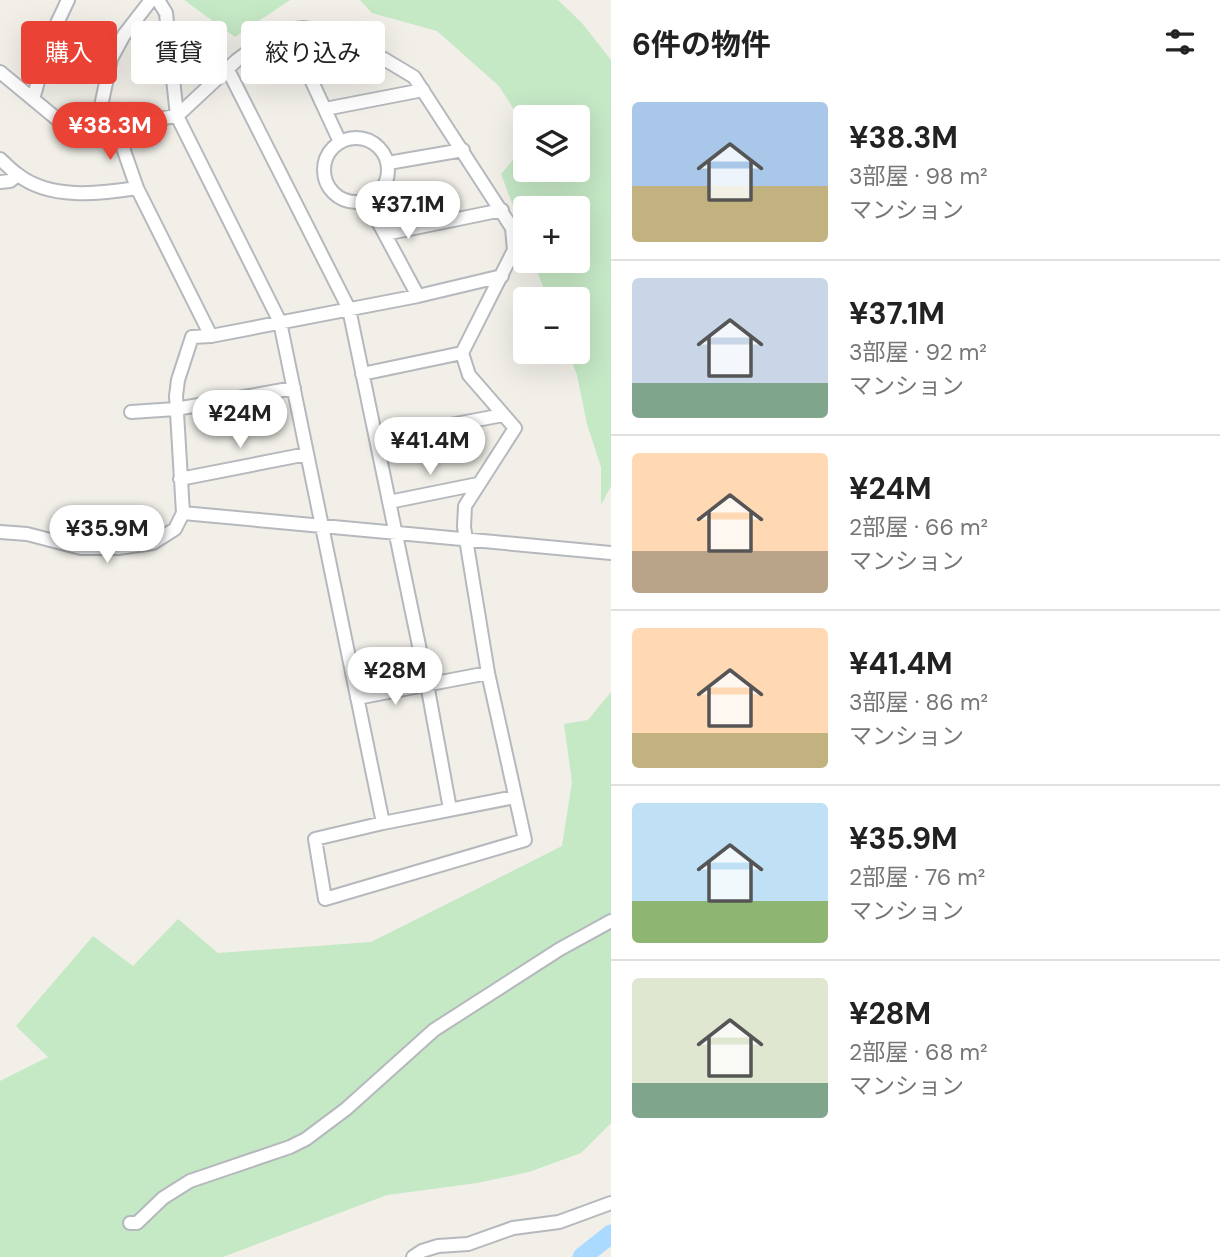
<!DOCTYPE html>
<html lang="ja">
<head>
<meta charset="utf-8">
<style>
	:root { --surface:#fff; --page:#f6f6f6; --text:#222; --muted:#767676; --line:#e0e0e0; --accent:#ea4335 }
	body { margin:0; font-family:"DM Sans","Noto Sans JP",sans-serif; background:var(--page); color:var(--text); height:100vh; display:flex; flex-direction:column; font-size:26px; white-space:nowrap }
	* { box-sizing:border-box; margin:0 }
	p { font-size:23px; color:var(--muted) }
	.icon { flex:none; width:38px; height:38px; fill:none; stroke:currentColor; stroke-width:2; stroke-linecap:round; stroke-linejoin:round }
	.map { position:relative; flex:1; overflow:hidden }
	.sheet { display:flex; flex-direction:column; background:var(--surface); width:609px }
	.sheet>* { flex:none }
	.banner { position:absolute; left:21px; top:21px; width:485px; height:63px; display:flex; gap:14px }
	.fabs { position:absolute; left:513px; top:105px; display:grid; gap:14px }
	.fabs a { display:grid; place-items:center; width:77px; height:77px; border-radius:7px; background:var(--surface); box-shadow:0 7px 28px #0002; font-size:35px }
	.price { position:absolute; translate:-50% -60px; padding:0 16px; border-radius:24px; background:#fff; color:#222; font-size:23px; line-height:46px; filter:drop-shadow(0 2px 4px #0008) }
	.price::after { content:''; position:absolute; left:50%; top:42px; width:21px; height:16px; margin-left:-10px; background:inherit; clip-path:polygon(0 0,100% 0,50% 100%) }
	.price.on { background:var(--accent); color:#fff }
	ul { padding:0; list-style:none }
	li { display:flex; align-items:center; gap:21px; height:175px; padding:0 21px }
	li+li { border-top:2px solid var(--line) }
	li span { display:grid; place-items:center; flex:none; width:196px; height:140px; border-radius:7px; color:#555 }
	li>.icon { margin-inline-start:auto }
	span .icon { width:84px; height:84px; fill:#fffc; stroke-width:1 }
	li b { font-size:30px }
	h2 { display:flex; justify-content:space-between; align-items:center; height:84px; padding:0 21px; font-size:30px }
	.chip { padding:0 24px; border-radius:7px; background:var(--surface); box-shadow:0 7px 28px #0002; font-size:24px; line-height:63px }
	.chip.on { background:var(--accent); color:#fff }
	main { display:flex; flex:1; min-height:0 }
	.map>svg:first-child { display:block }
	.green { fill:#c5e8c5 }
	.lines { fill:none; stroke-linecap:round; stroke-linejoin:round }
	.river { stroke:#aadaff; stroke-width:19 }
	.minor-casing { stroke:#b5b8bc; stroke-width:16 }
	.minor { stroke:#fff; stroke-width:12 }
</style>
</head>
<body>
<main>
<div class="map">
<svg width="611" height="1257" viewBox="0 0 611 1257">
	<rect width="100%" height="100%" fill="#f1efe8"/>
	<path class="green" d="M184,0h106l-55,37z
		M360,0h198l24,23 29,37v426l-10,19v-38l-14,-43 -10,-49 -9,-23h10v-53h-30l-15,-38h45v-53h-53v30l-24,-64 24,-28v24h53v-53h-53v10l-26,-41 -62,-55 -65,-18z
		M611,692v431l-30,30 -52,19 -52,11 -90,12 -164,62h-223v-176l48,-24 -32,-31 77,-90 40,30 45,-47 40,34 153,-11 191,-96 10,-64 -8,-58 24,-4z"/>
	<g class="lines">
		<path class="river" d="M582,1257l29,-23"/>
		<defs>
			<path id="minor" d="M158,0l8,13 11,103 103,206 103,501
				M288,30l52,112
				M228,70l121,239 78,375 23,125
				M0,72l57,47 30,6h28l62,-9 60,-56 30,-22 21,-8 15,-2 21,3 60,28 30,18 98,151 2,22 -52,103 7,22 46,53 -50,78 -1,21 24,146 37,167 -200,59 -10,-60 68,-16 132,-26
				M33,99l18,-63 17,-36
				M325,109l98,-19
				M97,125l14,-66 13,-24 27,-35
				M115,125l22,63 74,148
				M324 170a32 32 0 1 1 64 0a32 32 0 1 1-64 0Z
				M0,159c6,5 11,11 17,15 32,26 82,20 120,14
				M388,163l75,-13
				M0,182l10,-1 8,-6
				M367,201l51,95
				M385,234l117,-24
				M502,276l-84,20 -207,40 -19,1 -14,43 -2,16 7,117 428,40
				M362,374l100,-21
				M131,412l45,-3 118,-21
				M376,439l127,-24
				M180,479l127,-25
				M389,502l89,-18
				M0,532l27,2 54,14h37l35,-5 22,-14 8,-16
				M357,698l131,-25
				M130,1223h7l26,-25 27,-17 100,-34 16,-8 40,-30 88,-79 126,-81 51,-28
				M413,1257l9,-6 16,-5 30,-2 45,-16 46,-6 52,-19"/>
		</defs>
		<use href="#minor" class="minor-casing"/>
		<use href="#minor" class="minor"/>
	</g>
</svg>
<div class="fabs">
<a><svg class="icon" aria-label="layers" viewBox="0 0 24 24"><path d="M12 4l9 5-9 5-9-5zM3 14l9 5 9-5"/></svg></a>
<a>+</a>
<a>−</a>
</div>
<b class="price on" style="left:110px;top:162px">¥38.3M</b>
<b class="price" style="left:408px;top:241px">¥37.1M</b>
<b class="price" style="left:240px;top:450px">¥24M</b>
<b class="price" style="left:430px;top:477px">¥41.4M</b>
<b class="price" style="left:107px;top:565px">¥35.9M</b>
<b class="price" style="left:395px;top:707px">¥28M</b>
<div class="banner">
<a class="chip on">購入</a>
<a class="chip">賃貸</a>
<a class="chip">絞り込み</a>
</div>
</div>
<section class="sheet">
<h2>6件の物件<svg class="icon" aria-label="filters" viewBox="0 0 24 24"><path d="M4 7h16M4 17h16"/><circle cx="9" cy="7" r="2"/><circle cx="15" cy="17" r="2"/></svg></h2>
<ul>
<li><span style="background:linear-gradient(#a9c7e8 60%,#c2b280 0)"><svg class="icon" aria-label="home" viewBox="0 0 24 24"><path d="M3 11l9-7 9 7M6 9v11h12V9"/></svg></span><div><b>¥38.3M</b><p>3部屋 · 98 m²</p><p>マンション</p></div></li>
<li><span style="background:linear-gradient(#c9d6e8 75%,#7fa58c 0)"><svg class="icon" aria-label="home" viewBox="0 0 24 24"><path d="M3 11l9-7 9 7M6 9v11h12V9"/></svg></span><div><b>¥37.1M</b><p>3部屋 · 92 m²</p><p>マンション</p></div></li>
<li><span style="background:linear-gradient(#ffd9b3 70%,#b9a48a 0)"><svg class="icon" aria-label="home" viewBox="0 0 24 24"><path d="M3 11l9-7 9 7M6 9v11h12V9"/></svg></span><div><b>¥24M</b><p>2部屋 · 66 m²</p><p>マンション</p></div></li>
<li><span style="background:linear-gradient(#ffd9b3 75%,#c2b280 0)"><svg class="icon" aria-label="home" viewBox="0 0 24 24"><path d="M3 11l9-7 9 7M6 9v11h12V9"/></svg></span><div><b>¥41.4M</b><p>3部屋 · 86 m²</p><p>マンション</p></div></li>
<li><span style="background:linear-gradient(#bfe0f5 70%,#8fb573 0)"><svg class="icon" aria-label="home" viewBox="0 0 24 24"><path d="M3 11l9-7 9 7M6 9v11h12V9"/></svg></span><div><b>¥35.9M</b><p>2部屋 · 76 m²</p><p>マンション</p></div></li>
<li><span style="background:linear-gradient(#dfe7d0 75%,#7fa58c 0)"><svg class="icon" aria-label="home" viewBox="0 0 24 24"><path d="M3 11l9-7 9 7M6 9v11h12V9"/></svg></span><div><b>¥28M</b><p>2部屋 · 68 m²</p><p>マンション</p></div></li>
</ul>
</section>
</main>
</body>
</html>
